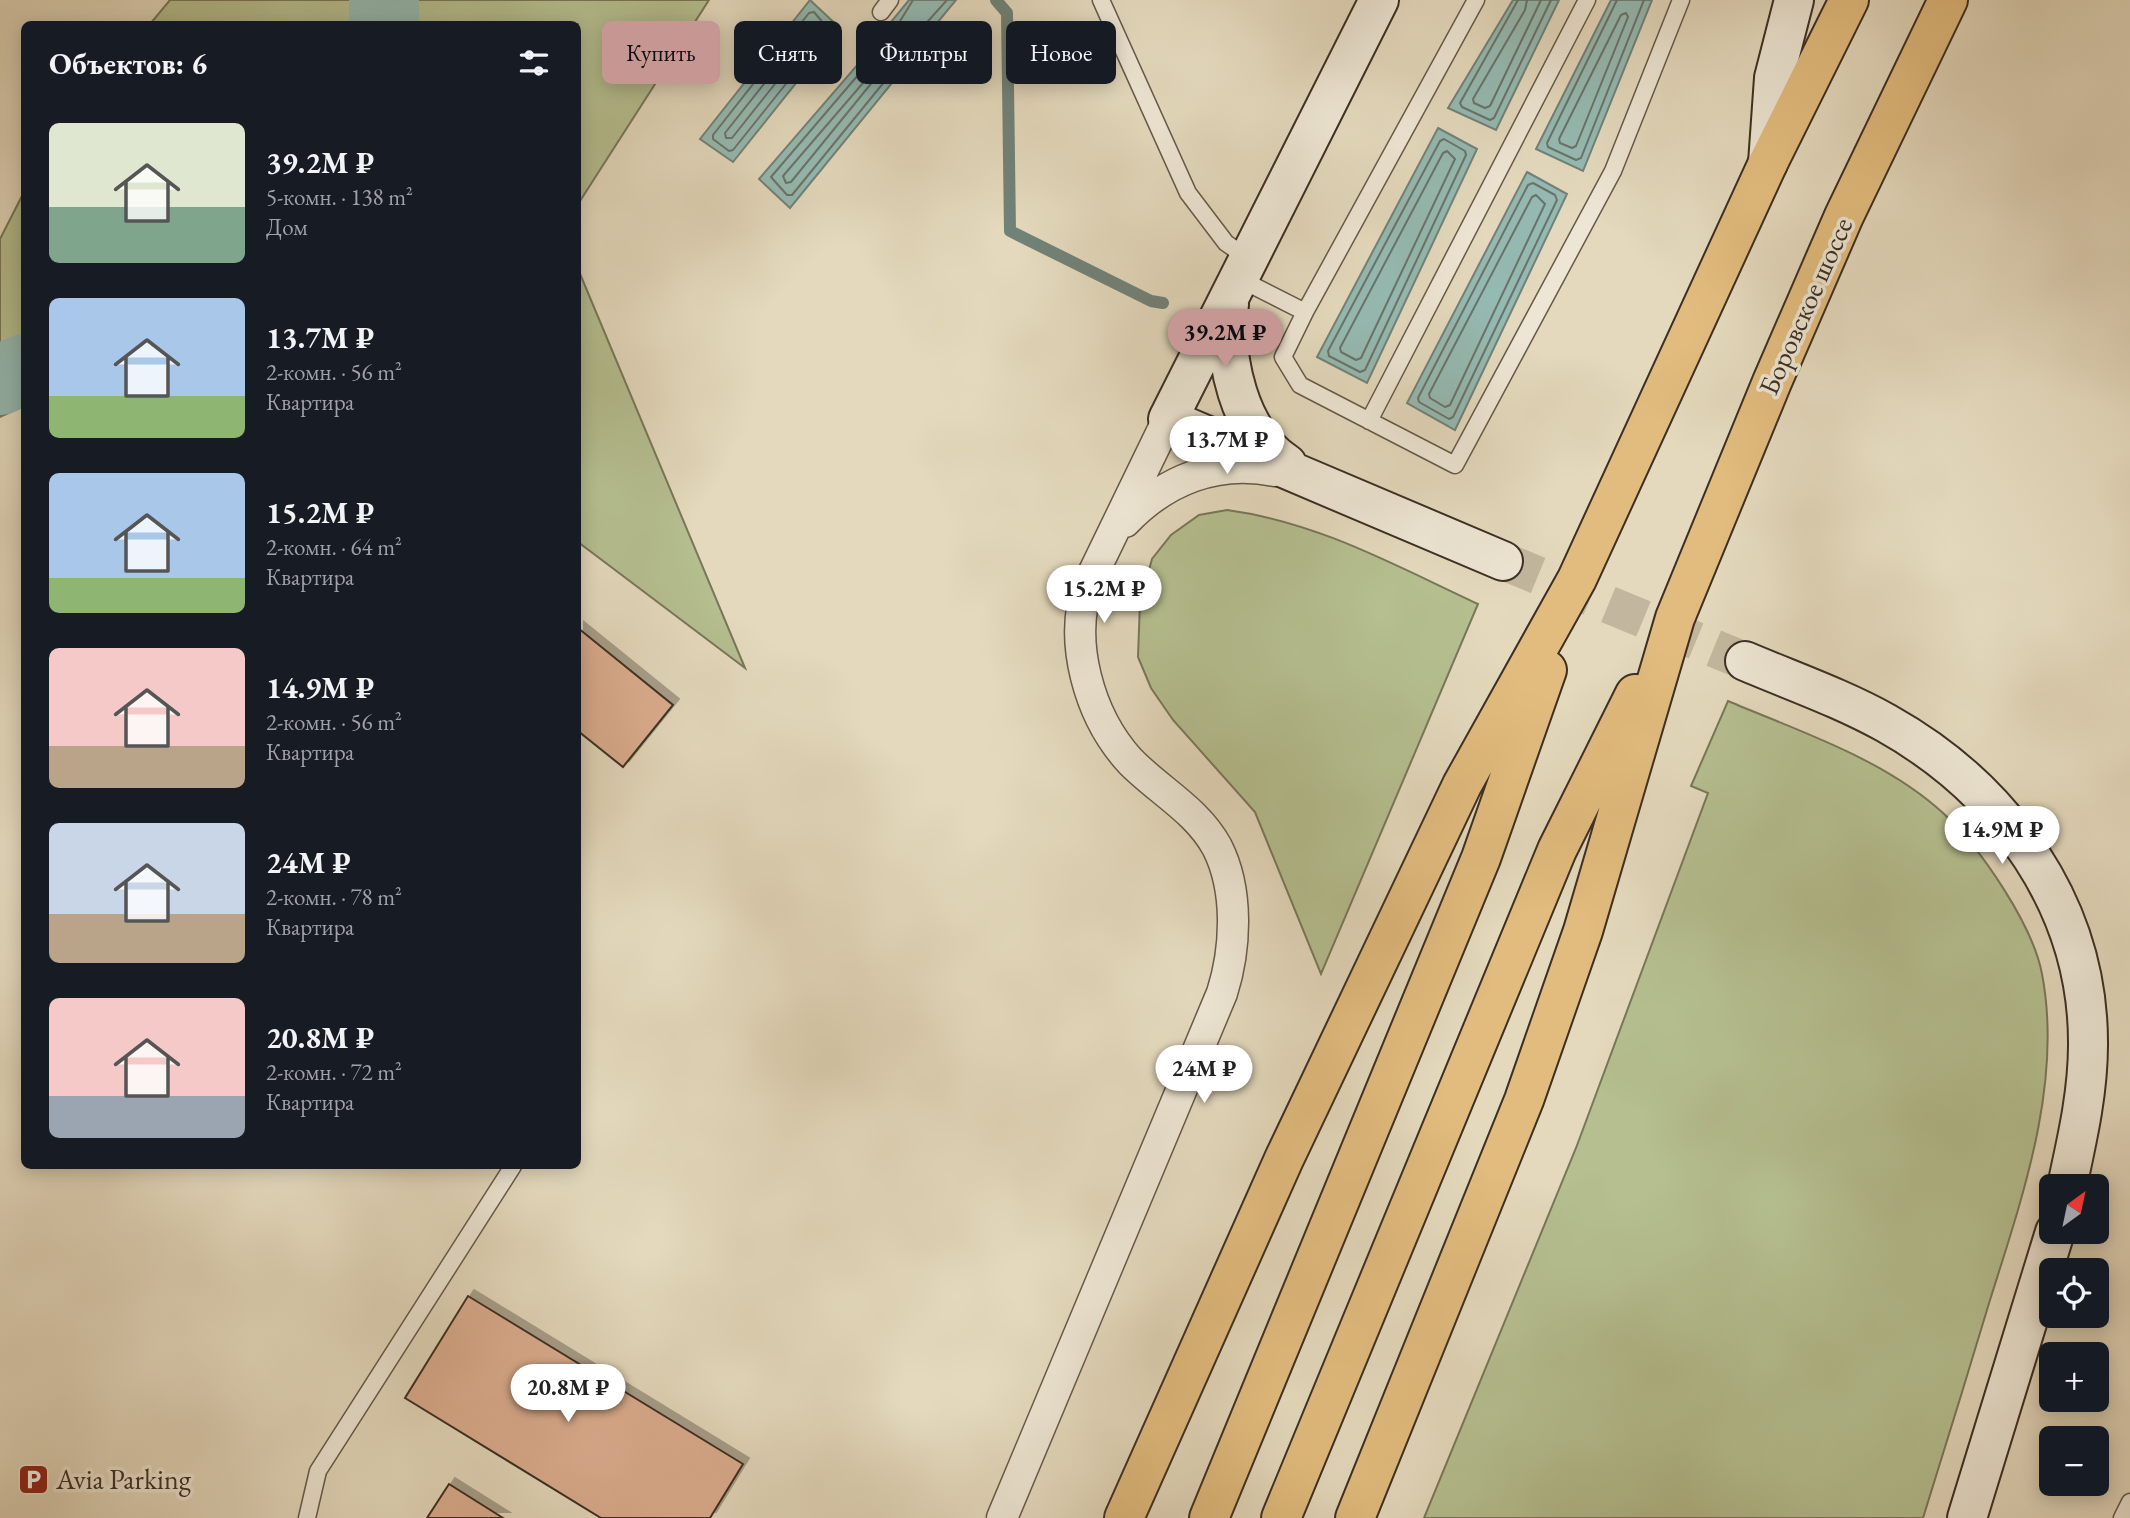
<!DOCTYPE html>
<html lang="ru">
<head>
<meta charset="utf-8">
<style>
	:root { --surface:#171b24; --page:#242831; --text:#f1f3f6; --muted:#9ea1a6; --accent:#c59692 }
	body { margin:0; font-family:"EB Garamond",serif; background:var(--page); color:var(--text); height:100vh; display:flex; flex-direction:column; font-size:26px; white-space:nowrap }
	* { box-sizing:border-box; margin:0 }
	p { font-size:23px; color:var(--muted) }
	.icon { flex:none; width:38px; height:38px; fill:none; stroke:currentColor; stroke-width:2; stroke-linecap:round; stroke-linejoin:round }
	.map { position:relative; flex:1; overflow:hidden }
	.drawer { position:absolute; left:21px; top:21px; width:560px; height:1148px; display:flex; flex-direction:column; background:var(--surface); border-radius:10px; box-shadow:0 4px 18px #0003 }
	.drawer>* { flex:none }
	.guide { position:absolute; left:602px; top:21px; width:665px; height:63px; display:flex; gap:14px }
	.needle { width:46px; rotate:33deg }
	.tools { position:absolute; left:2039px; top:1174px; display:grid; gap:14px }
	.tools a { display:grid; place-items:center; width:70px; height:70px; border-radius:10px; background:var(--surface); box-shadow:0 4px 18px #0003; font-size:35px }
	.price { position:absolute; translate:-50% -60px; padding:0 16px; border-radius:24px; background:#fff; color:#222; font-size:23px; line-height:46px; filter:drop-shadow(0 2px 4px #0008) }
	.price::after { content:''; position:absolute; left:50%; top:42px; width:21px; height:16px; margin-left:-10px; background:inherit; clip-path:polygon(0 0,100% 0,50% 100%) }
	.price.selected { background:var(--accent); color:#111 }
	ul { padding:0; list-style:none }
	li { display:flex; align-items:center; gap:21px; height:175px; padding:0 28px }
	li span { display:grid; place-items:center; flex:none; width:196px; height:140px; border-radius:10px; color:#555 }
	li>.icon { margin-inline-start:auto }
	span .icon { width:84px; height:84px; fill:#fffc; stroke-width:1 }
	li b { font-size:30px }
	h2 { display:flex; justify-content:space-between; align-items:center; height:84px; padding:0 28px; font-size:30px }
	.chip { padding:0 24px; border-radius:10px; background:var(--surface); box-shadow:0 4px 18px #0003; font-size:24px; line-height:63px }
	.chip.selected { background:var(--accent); color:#111 }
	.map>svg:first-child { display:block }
	.green { fill:#b5bf90; stroke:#78775a; stroke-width:2 }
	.water { fill:#95bab2; stroke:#718279; stroke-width:2 }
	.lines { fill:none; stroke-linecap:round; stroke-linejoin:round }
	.shore { stroke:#68746b; stroke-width:2 }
	.stream { stroke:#718279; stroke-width:12 }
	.river { stroke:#95bab2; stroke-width:70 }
	.building { fill:#dcae90; stroke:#3c2f24; stroke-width:2; filter:url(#shadow) }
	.secondary-tunnel { stroke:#c2b79e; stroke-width:38; stroke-dasharray:38 19; stroke-linecap:butt }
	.lane-casing { stroke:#665a4a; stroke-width:19 }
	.street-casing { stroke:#665a4a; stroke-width:33 }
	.secondary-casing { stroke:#3c2f24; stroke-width:42 }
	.primary-casing { stroke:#3c2f24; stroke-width:42 }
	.lane { stroke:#ede6d4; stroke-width:16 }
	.street { stroke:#ede6d4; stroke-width:30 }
	.secondary { stroke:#ede6d4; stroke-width:38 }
	.primary { stroke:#e2bc7e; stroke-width:38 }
	.labels { text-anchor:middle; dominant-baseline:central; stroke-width:7; stroke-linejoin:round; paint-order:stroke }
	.street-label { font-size:28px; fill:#3c2f24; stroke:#ede6d4 }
	.poi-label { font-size:28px; fill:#3c2f24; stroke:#ede6d4; text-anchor:start }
</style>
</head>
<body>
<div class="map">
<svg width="2130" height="1518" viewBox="0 0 2130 1518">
	<defs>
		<filter id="shadow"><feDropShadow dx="6" dy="-6" stdDeviation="0" flood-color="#0004"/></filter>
	</defs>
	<rect width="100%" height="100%" fill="#e4d9bd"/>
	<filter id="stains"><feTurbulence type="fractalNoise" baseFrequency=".00286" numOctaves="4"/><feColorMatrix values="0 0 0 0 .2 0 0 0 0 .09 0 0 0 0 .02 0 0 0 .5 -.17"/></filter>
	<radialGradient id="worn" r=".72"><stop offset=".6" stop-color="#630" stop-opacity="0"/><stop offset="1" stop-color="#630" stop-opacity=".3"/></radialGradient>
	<path class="green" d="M170,0h539l-131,204v-180h-428z
		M24,192v214l-24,11v-178z
		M578,269l167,399 -167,-126z
		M1227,510c91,12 169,56 251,94l-157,370 -66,-162 -82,-92 -22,-32 -13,-31 2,-55 12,-43 19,-24 28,-20z
		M1728,701c73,31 156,58 215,112 37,34 90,112 99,161 21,109 -20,224 -52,326 -22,73 -44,145 -67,218h-499l152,-370 132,-355 -17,-7z"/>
	<path class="water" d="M810,0l30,28 -107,134 -33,-23z
		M909,0h47l-42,51 -28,-23z
		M1513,0h46l-63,130 -48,-22z
		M1611,0h41l-69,171 -47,-22z
		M871,49l30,23 -111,136 -31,-29z
		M1438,128l39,21 -110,234 -50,-26z
		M1527,172l40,22 -112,236 -48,-27z"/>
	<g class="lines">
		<path class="shore" d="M913,0l-16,26 15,13 35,-39
			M1518,0l-58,103 2,4 28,13 4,-2 57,-118
			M1527,0l-2,10 -52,89 1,4 11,5 5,-2 51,-106
			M1617,0l-70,143 1,4 28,13 5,-2 63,-158
			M814,12l15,18 -96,120 -4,1 -16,-12v-4l96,-122z
			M1626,13l2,4 -52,129 -4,2 -12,-5 -1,-4 62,-124z
			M815,25l2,6 -85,107h-6l-1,-5 85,-107z
			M870,61l18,10 1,5 -97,119h-5l-16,-18z
			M869,76h5v4l-83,102 -5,1 -3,-7z
			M1444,139l21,12 1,4 -101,215 -5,2 -31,-16 -1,-5 112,-210z
			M1447,151l8,8 -94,199 -5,2 -15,-8 -1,-4 103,-195z
			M1533,183l22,12 2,5 -104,217 -4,2 -30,-17 -1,-4 110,-213z
			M1536,195l9,9 -95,201 -5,2 -15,-9 -1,-4 103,-197z"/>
		<path class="stream" d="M996,0l11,13 3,218 141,70 12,2"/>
		<path class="river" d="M384,0v24
			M0,380l24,-11"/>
	</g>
	<path class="building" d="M578,628l95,77 -50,62 -45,-36z
		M468,1296l275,168 -33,54h-109l-196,-120z
		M449,1484l54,34h-76z"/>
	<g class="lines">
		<path class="secondary-tunnel" d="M1503,561l242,100"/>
		<defs>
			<path id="lane" d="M1101,0l87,193 38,50 22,15
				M881,12l9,-12
				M1238,278l67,34 171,-312
				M1305,312l-22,45 17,28 155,80 158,-294 68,-171
				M1369,421l218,-421
				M307,1518l11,-47 195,-305
				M2122,1518l8,-16"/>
			<path id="street" d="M1125,522c40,-42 92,-63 150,-51
				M1002,1518l220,-525c14,-44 17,-103 -5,-146 -20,-37 -59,-57 -87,-86 -41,-45 -63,-121 -41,-179l79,-163"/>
			<path id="secondary" d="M1379,0l-211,419 335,142
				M1768,163l6,-85 20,-78
				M1229,304c-6,54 9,128 58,160
				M1745,661c47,20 96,37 141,62 118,66 203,183 202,322 0,48 -11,95 -21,141
				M1967,1518l88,-286"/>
			<path id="primary" d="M1124,1518l160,-359 178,-374 115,-206 191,-416 81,-163
				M1209,1518l272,-660 66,-188
				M1281,1518l276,-668 78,-156
				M1355,1518l169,-418 59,-169 92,-313 97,-236 72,-166 104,-216"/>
		</defs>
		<use href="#lane" class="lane-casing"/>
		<use href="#street" class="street-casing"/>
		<use href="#secondary" class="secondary-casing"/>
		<use href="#primary" class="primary-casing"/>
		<use href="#lane" class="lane"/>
		<use href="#street" class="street"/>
		<use href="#secondary" class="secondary"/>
		<use href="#primary" class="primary"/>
	</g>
	<defs>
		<symbol id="parking-square" viewBox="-11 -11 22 22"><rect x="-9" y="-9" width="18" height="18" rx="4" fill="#8f2418" stroke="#ede6d4"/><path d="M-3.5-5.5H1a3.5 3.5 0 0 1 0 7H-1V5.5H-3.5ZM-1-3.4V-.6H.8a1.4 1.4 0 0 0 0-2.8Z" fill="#fff"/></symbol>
	</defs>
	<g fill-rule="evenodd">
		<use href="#parking-square" x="16" y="1462" width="35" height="35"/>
	</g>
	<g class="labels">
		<g class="street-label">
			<text transform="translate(1805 306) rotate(-66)">Боровское шоссе</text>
		</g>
		<g class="poi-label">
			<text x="56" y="1479">Avia Parking</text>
		</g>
	</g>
	<rect width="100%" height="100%" filter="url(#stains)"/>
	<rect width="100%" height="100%" fill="url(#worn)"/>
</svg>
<div class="tools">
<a><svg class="needle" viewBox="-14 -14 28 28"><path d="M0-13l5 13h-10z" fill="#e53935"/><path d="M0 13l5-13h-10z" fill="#9ea1a6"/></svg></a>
<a><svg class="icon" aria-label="locate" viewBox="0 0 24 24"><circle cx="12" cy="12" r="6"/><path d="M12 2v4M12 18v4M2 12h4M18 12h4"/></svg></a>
<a>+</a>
<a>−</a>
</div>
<b class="price selected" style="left:1225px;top:369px">39.2M ₽</b>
<b class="price" style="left:1227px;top:476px">13.7M ₽</b>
<b class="price" style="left:1104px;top:625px">15.2M ₽</b>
<b class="price" style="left:2002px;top:866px">14.9M ₽</b>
<b class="price" style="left:1204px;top:1105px">24M ₽</b>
<b class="price" style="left:568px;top:1424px">20.8M ₽</b>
<div class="guide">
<a class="chip selected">Купить</a>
<a class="chip">Снять</a>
<a class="chip">Фильтры</a>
<a class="chip">Новое</a>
</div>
<section class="drawer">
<h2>Объектов: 6<svg class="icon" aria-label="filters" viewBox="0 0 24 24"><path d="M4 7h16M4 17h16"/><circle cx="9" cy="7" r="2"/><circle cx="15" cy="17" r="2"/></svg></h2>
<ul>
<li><span style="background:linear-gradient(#dfe7d0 60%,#7fa58c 0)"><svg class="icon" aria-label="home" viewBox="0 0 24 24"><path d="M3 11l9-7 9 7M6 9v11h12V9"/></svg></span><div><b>39.2M ₽</b><p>5-комн. · 138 m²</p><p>Дом</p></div></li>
<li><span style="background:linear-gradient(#a9c7e8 70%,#8fb573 0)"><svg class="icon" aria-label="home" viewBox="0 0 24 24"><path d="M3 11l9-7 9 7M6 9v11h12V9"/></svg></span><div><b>13.7M ₽</b><p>2-комн. · 56 m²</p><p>Квартира</p></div></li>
<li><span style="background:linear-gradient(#a9c7e8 75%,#8fb573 0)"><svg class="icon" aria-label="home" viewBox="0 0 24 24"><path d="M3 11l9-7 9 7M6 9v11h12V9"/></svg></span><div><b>15.2M ₽</b><p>2-комн. · 64 m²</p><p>Квартира</p></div></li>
<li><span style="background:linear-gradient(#f6c9c9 70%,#b9a48a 0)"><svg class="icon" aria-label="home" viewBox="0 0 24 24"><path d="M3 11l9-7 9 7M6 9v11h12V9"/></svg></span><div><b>14.9M ₽</b><p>2-комн. · 56 m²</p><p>Квартира</p></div></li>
<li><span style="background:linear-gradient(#c9d6e8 65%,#b9a48a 0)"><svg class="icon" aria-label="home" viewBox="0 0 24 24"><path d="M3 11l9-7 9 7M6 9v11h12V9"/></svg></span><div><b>24M ₽</b><p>2-комн. · 78 m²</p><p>Квартира</p></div></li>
<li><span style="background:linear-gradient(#f6c9c9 70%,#9aa5b1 0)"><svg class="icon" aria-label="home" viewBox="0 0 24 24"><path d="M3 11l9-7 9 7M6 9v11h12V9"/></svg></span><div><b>20.8M ₽</b><p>2-комн. · 72 m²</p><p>Квартира</p></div></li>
</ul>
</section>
</div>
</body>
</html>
